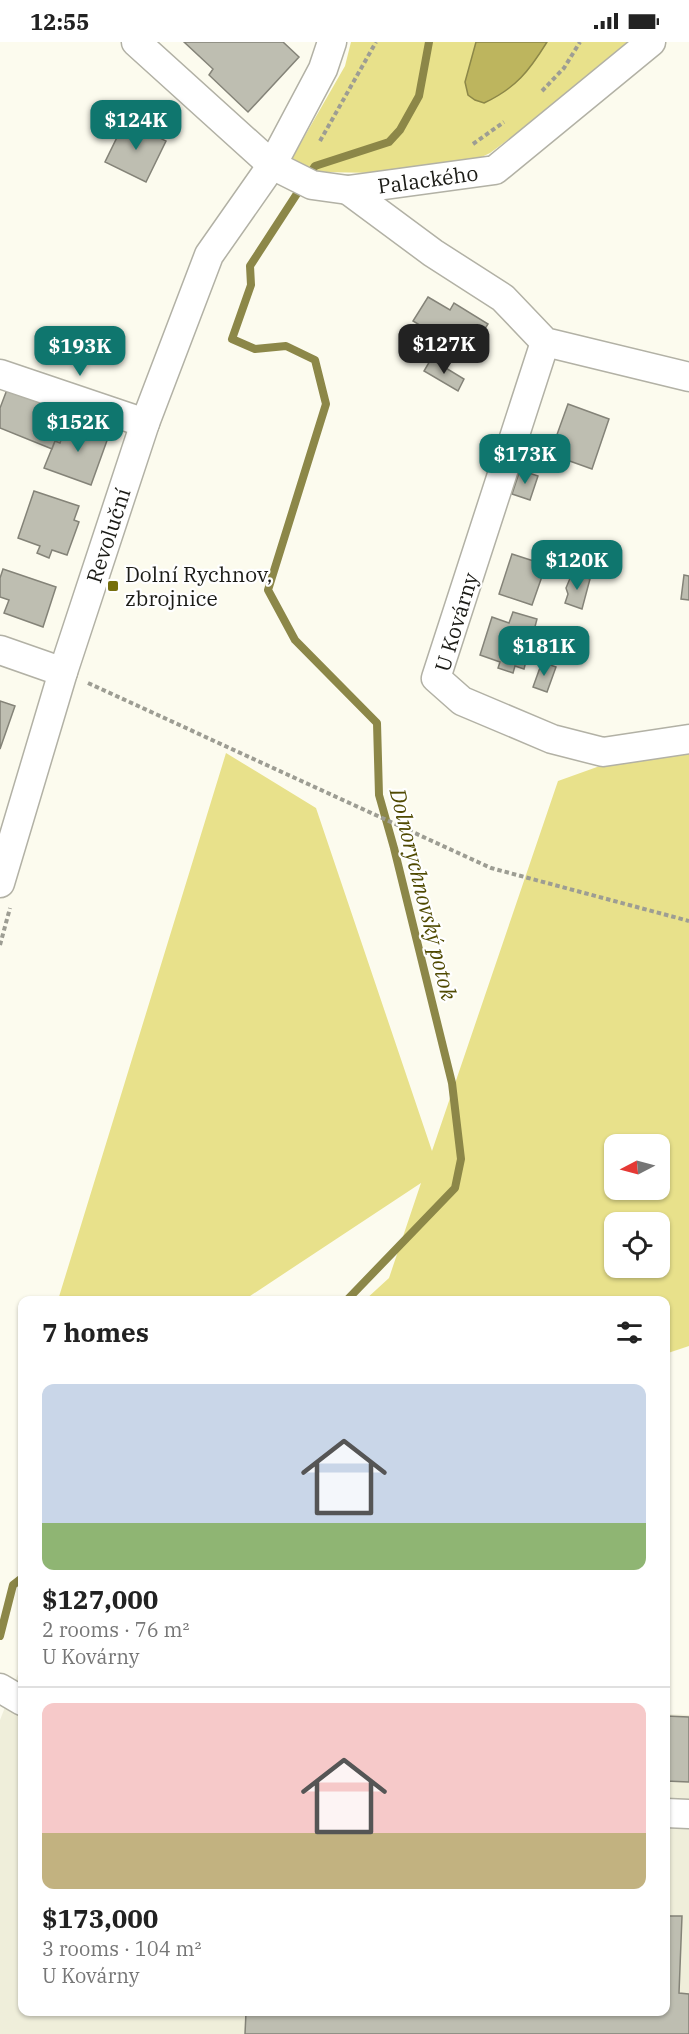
<!DOCTYPE html>
<html lang="en">
<head>
<meta charset="utf-8">
<style>
	:root { --surface:#fff; --page:#f6f6f6; --text:#222; --muted:#767676; --line:#e0e0e0; --accent:#0f766e }
	body { margin:0; font-family:"IBM Plex Serif",serif; background:var(--page); color:var(--text); height:100vh; display:flex; flex-direction:column; font-size:22px; white-space:nowrap }
	* { box-sizing:border-box; margin:0 }
	p { font-size:20px; color:var(--muted) }
	.icon { flex:none; width:33px; height:33px; fill:none; stroke:currentColor; stroke-width:2; stroke-linecap:round; stroke-linejoin:round }
	.map { position:relative; flex:1; overflow:hidden }
	.sheet { position:absolute; left:18px; top:1254px; width:652px; height:720px; display:flex; flex-direction:column; background:var(--surface); border-radius:12px; box-shadow:0 2px 4px #0004 }
	.sheet>* { flex:none }
	.needle { width:39px; rotate:264deg }
	.tools { position:absolute; left:604px; top:1092px; display:grid; gap:12px }
	.tools a { display:grid; place-items:center; width:66px; height:66px; border-radius:12px; background:var(--surface); box-shadow:0 2px 4px #0004; font-size:30px }
	.price { position:absolute; translate:-50% -51px; padding:0 14px; border-radius:12px; background:var(--accent); color:#fff; font-size:20px; line-height:39px; filter:drop-shadow(0 2px 3px #0008) }
	.price::after { content:''; position:absolute; left:50%; top:36px; width:18px; height:14px; margin-left:-9px; background:inherit; clip-path:polygon(0 0,100% 0,50% 100%) }
	.price.active { background:#222; color:#fff }
	ul { padding:0; list-style:none }
	li { display:grid; align-content:center; gap:12px; height:318px; padding:0 24px }
	li+li { border-top:2px solid var(--line) }
	li span { display:grid; place-items:center; height:186px; border-radius:12px; color:#555 }
	li>.icon { margin-inline-start:auto }
	span .icon { width:108px; height:108px; fill:#fffc; stroke-width:1 }
	li b { font-size:26px }
	h2 { display:flex; justify-content:space-between; align-items:center; height:72px; padding:0 24px; font-size:26px }
	.status { display:flex; justify-content:space-between; align-items:center; height:42px; padding:0 30px; background:var(--surface); direction:ltr }
	.status svg { height:16px; fill:currentColor }
	.map>svg:first-child { display:block }
	.built { fill:#efeeda }
	.green { fill:#e8e18b; fill-rule:evenodd }
	.water { fill:#bdb55e; stroke:#8c8748; stroke-width:1.5 }
	.lines { fill:none; stroke-linecap:round; stroke-linejoin:round }
	.stream { stroke:#8c8748; stroke-width:8 }
	.building { fill:#bebeb1; stroke:#848378; stroke-width:1.5 }
	.minor-casing { stroke:#b2b1a5; stroke-width:31 }
	.path { stroke:#9d9d93; stroke-width:4; stroke-dasharray:4.5 3; stroke-linecap:butt }
	.minor { stroke:#fff; stroke-width:28 }
	.poi-dot { fill:#766f0e; stroke:#fff; stroke-width:2 }
	.labels { text-anchor:middle; dominant-baseline:central; stroke-width:4.5; stroke-linejoin:round; paint-order:stroke }
	.street-label { font-size:21px; fill:#1b1b16; stroke:#fff }
	.poi-label { font-size:21px; fill:#1b1b16; stroke:#fff; text-anchor:start }
	.water-label { font-size:22px; font-style:italic; fill:#504a02; stroke:#fff }
</style>
</head>
<body>
<div class="status"><b>12:55</b><svg viewBox="0 0 49 12"><path d="M0 12V9h3v3zM5 12V6h3v6zM10 12V3h3v9zM15 12V0h3v12zM26 1h20v11H26zM47 4h2v5h-2z"/></svg></div>
<div class="map">
<svg width="689" height="1992" viewBox="0 0 689 1992">
	<rect width="100%" height="100%" fill="#fcfbee"/>
	<path class="built" d="M18,1632l4,3v335h644v-298l23,1v319h-689v-314z"/>
	<path class="green" d="M351,0h290l-151,111 -27,13 -85,7 -57,-1 -28,-8 -2,-4 54,-94z
		M689,707v597l-21,7 -2,7v-60h-301l24,-22 32,-95 -177,117h-186l168,-547 90,55 116,343 126,-370 53,-19zM615,1102h45v46h-45zM615,1180h45v46h-45z"/>
	<path class="water" d="M476,0h71c-18,29 -31,46 -63,61l-9,-3 -7,-5 -3,-13z"/>
	<g class="lines">
		<path class="stream" d="M347,1258l108,-112 6,-29 -9,-76 -58,-235 -15,-53 -2,-72 -82,-83 -27,-50 58,-186 -11,-44 -29,-14 -31,3 -23,-10 19,-54 -1,-19 65,-100 74,-24 11,-12 19,-34 10,-54
			M0,1594l13,-51 9,-7"/>
	</g>
	<path class="building" d="M184,0h99l16,15 -51,55 -39,-37 4,-6z
		M125,79l18,9 4,-8 9,5 -4,7 14,7 -20,41 -41,-20z
		M428,255l22,13 4,-7 34,21 -11,17 6,4 -8,14 -62,-38z
		M431,317l33,20 -6,12 -34,-20z
		M8,345l63,23 -11,33 -5,-2 -3,8 -52,-21v-20z
		M568,362l41,15 -17,50 -42,-15z
		M67,379l42,14 -18,50 -47,-17 11,-27 5,2z
		M520,428l18,6 -8,24 -18,-6z
		M34,449l45,15 -5,14 5,2 -12,33 -15,-5 -3,8 -12,-5 3,-7 -22,-8z
		M512,512l34,11 -14,40 -33,-11z
		M3,527l53,18 -13,40 -39,-14 5,-13 -9,-3v-19z
		M575,532l15,5 -8,30 -17,-6 3,-9 -2,-6 5,-12z
		M684,533l5,1v24l-8,-1z
		M513,570l24,7 -13,50 -9,-3 -2,7 -15,-5 2,-6 -20,-7 12,-38 17,6z
		M542,620l14,5 -9,25 -14,-5z
		M0,659l15,5 -15,43z
		M666,1674l23,1v65l-23,-1z
		M666,1874h16l-3,77 10,1v40h-444l1,-22h420z"/>
	<g class="lines">
		<defs>
			<g id="minor">
				<path id="s1" d="M136,0l136,123 40,20 36,5 147,-20 156,-128"/>
				<path d="M348,148l85,63 70,45 42,44 144,35"/>
				<path d="M545,300l-109,336 26,23 90,38 51,13 86,-13"/>
				<path d="M0,332l145,49"/>
				<path d="M0,608l63,22"/>
				<path id="s2" d="M0,841l63,-211 82,-249 64,-168 63,-90 51,-96 9,-27"/>
				<path d="M0,1646l22,13"/>
				<path d="M666,1771l23,1"/>
			</g>
		</defs>
		<use href="#minor" class="minor-casing"/>
		<path class="path" d="M542,49l22,-23 16,-26
			M320,99l56,-99
			M473,102l31,-22
			M88,641l403,185 198,53
			M0,903l10,-37"/>
		<use href="#minor" class="minor"/>
	</g>
	<rect class="poi-dot" x="107" y="538" width="12" height="12" rx="3"/>
	<g class="labels">
		<g class="street-label">
			<text stroke="none"><textPath href="#s1" startOffset="345">Palackého</textPath></text>
			<text stroke="none"><textPath href="#s2" startOffset="364">Revoluční</textPath></text>
			<text transform="translate(456 580) rotate(-73)">U Kovárny</text>
		</g>
		<g class="poi-label">
			<text x="125" y="532">Dolní Rychnov,<tspan x="125" dy="24">zbrojnice</tspan></text>
		</g>
		<g class="water-label">
			<text transform="translate(424 852) rotate(76)">Dolnorychnovský potok</text>
		</g>
	</g>
</svg>
<div class="tools">
<a><svg class="needle" viewBox="-14 -14 28 28"><path d="M0-13l5 13h-10z" fill="#e53935"/><path d="M0 13l5-13h-10z" fill="#767676"/></svg></a>
<a><svg class="icon" aria-label="locate" viewBox="0 0 24 24"><circle cx="12" cy="12" r="6"/><path d="M12 2v4M12 18v4M2 12h4M18 12h4"/></svg></a>
</div>
<b class="price" style="left:136px;top:109px">$124K</b>
<b class="price active" style="left:444px;top:333px">$127K</b>
<b class="price" style="left:80px;top:335px">$193K</b>
<b class="price" style="left:78px;top:411px">$152K</b>
<b class="price" style="left:525px;top:443px">$173K</b>
<b class="price" style="left:577px;top:549px">$120K</b>
<b class="price" style="left:544px;top:635px">$181K</b>
<section class="sheet">
<h2>7 homes<svg class="icon" aria-label="filters" viewBox="0 0 24 24"><path d="M4 7h16M4 17h16"/><circle cx="9" cy="7" r="2"/><circle cx="15" cy="17" r="2"/></svg></h2>
<ul>
<li><span style="background:linear-gradient(#c9d6e8 75%,#8fb573 0)"><svg class="icon" aria-label="home" viewBox="0 0 24 24"><path d="M3 11l9-7 9 7M6 9v11h12V9"/></svg></span><div><b>$127,000</b><p>2 rooms · 76 m²</p><p>U Kovárny</p></div></li>
<li><span style="background:linear-gradient(#f6c9c9 70%,#c2b280 0)"><svg class="icon" aria-label="home" viewBox="0 0 24 24"><path d="M3 11l9-7 9 7M6 9v11h12V9"/></svg></span><div><b>$173,000</b><p>3 rooms · 104 m²</p><p>U Kovárny</p></div></li>
</ul>
</section>
</div>
</body>
</html>
